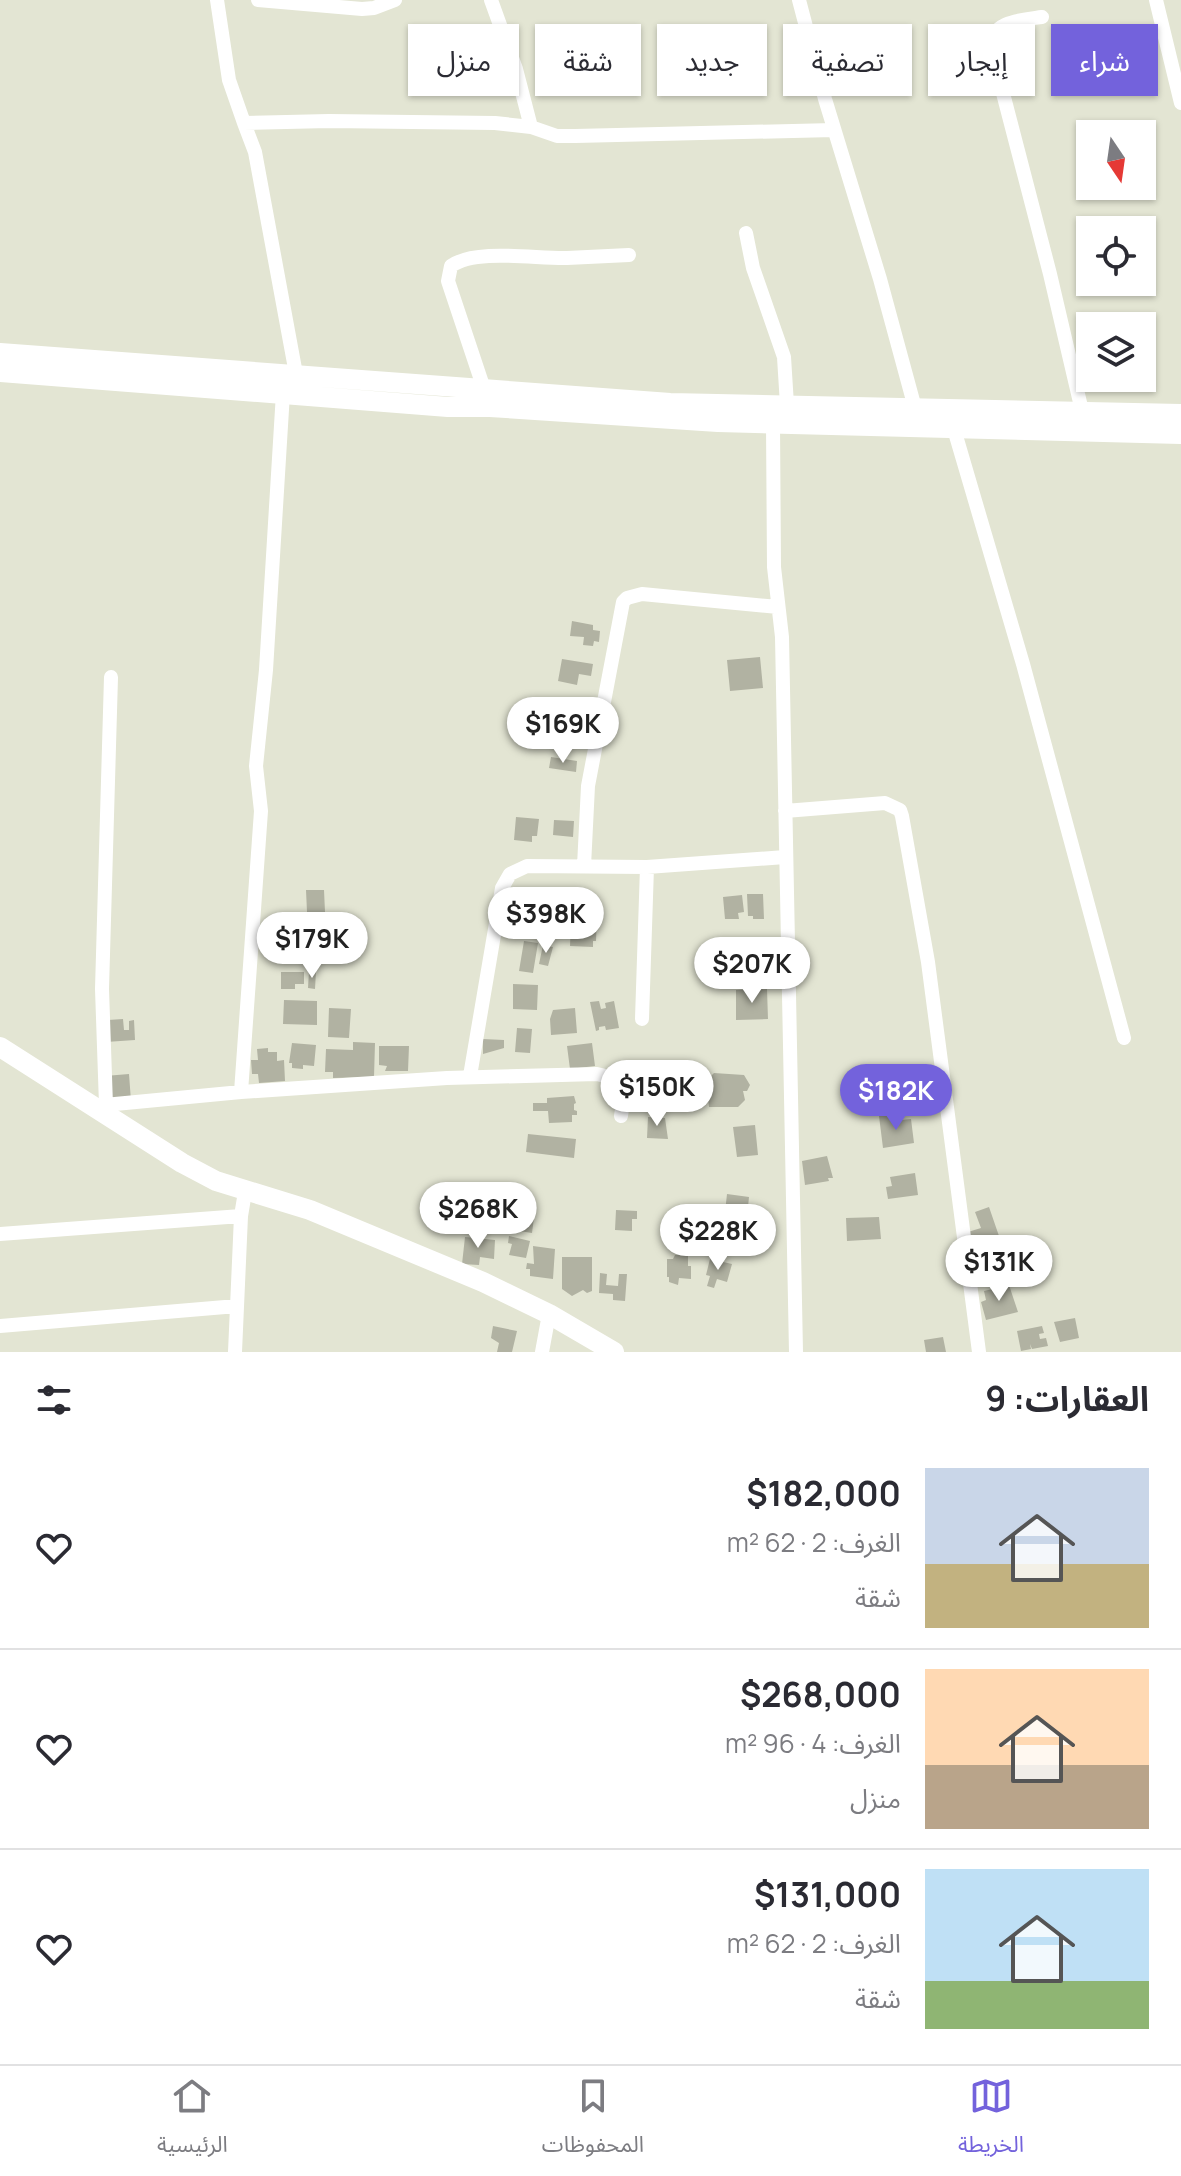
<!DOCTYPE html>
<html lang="ar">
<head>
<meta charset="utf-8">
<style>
	:root { --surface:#fff; --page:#f2f2f3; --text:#2b2b33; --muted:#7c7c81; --line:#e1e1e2; --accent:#7362dc }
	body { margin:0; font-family:Manrope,"Noto Sans Arabic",sans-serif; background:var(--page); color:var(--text); direction:rtl; height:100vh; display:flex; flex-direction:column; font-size:30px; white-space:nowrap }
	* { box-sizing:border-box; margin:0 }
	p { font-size:26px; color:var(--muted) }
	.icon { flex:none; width:44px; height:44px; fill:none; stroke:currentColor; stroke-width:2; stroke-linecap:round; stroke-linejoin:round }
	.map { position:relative; height:1352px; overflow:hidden; direction:ltr }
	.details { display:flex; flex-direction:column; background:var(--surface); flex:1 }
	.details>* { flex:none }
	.hud { position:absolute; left:24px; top:24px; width:1134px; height:72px; direction:rtl; display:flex; gap:16px }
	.needle { width:52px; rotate:167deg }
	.fabs { position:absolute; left:1076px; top:120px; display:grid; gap:16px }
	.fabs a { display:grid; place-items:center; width:80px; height:80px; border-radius:0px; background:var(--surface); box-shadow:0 2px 6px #0004; font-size:40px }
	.price { position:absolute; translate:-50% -68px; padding:0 18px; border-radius:28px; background:#fff; color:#222; font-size:26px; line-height:52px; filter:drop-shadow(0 2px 4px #0008) }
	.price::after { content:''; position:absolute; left:50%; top:48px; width:24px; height:18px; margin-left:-12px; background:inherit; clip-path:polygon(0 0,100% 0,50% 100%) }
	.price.on { background:var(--accent); color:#fff }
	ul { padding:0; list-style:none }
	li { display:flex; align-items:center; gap:24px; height:200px; padding:0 32px }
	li+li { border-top:2px solid var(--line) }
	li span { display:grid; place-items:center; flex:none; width:224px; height:160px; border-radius:0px; color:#555 }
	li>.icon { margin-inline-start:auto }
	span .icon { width:96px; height:96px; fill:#fffc; stroke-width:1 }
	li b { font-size:34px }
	h2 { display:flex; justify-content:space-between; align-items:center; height:96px; padding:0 32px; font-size:34px }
	.pill { padding:0 28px; border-radius:0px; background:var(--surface); box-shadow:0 2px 6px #0004; font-size:28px; line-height:72px }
	.pill.on { background:var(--accent); color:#fff }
	.tab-bar { display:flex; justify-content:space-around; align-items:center; height:112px; border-top:2px solid var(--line); background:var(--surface); font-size:22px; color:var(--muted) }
	.tab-bar a { display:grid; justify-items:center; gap:4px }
	.tab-bar .on { color:var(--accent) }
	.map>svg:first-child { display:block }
	.building { fill:#b1b2a2 }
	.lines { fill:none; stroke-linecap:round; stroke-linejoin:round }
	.street { stroke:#fff; stroke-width:14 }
	.secondary { stroke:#fff; stroke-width:20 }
</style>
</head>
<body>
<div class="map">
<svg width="1181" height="1352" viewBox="0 0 1181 1352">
	<rect width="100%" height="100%" fill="#e3e5d3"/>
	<path class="building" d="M572,621l21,4v5l7,1 -1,11 -5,-1 -1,5 -10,-1 1,-8 -14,-1z
		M760,657l3,31 -33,3 -3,-31z
		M562,659l31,5 -2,12 -12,-2 -2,11 -19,-4z
		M561,697l26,6 -6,27 -22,-5 -2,-10z
		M551,757l26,4 -1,11 -27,-4z
		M516,817l23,2 -2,17h-5v6l-18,-2z
		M554,820l20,1 -1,16 -20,-2z
		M306,890h18l1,22h-18z
		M747,894h16l1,25h-11v-3h-5z
		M742,895l2,17 -6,1 1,6h-14l-2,-22z
		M580,916h17l-1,25h-3v6l-23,-1 1,-26h8z
		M282,933l42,3 -2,25 -42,-3z
		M524,941l14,2 -5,30 -14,-2z
		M543,945l10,2 -5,19 -9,-2z
		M309,971h7l-1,18 -7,-1z
		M281,972h23v12h-9v5h-14z
		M513,984l25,1 -1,25 -24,-1z
		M767,989l1,30 -32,1v-30z
		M284,1000l33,1v24l-34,-1z
		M599,1001l2,8 5,-1 -1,-5 9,-2 5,27 -13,2 -1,-4 -6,1v3l-3,1 -6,-29z
		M329,1008l22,1 -2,29 -21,-1z
		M575,1008l2,25 -26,2 -1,-16 3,-9z
		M123,1019l1,11h5v-9l5,-1 1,20 -29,2 2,-22z
		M517,1028l15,1 -2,24 -15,-1z
		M483,1039l21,1v8l-21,6z
		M353,1042l22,1 -1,34 -41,1v-6h-8l1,-23 27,1z
		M292,1043l24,2 -2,21 -11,-1v4l-11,-1v-5h-3z
		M592,1043l3,23 -25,3 -3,-23z
		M379,1046h30l-1,25h-23l2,-5 -8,-1z
		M268,1048v4h9v9l7,-1 1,21 -26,2 -1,-9h-6l-1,-14h7l-1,-11z
		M657,1072l25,1v23l-25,-1z
		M714,1073l30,2 6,10 -3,6h-4l2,9 -7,7h-29l-2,-17 3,-2v-11z
		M129,1074l2,27 -24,2 -2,-27z
		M574,1096l2,7 -2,1v6l3,1v4h-5v7l-23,1 -1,-12h-15v-8h14v-5z
		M889,1114l1,7 21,-2 3,24 -31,5 -4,-32z
		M648,1117l17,1 3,21 -21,-1z
		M755,1125l3,30 -21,2 -4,-30z
		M528,1134l48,5 -2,19 -48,-6z
		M827,1156l6,22h-5l1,3 -24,4 -3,-24z
		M915,1173l3,22 -30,4 -2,-12 6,-1 -2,-9z
		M727,1194l22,3 -2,20 4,1 -1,14 -27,-2z
		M516,1207l19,3 -3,23 -25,-4 3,-18 5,1z
		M989,1207l10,29 -27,9 -4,-13 13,-4 -6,-16z
		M616,1210l21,1v8h-5v12l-17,-1z
		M879,1217l2,22 -34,2 -1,-23z
		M509,1236l21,5 -4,17 -17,-3 3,-11 -4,-1z
		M465,1237l30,3 -1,19 -14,-2 -1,8 -17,-1z
		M533,1246l22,3 -2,30 -23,-3v-7h-4l1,-6 7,1z
		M675,1255h13v11h3v13l-12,-1 -1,7 -9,-3v-5h-2v-18h6z
		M562,1257h30v34l-5,2 -4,-3 -11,6 -10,-7z
		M710,1259l22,5 -5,18 -10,-3 -3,9 -7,-2 3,-10 -4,-1z
		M600,1273l7,1 -1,11 12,1 1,-12h8l-2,27 -12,-1v-6l-14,-1z
		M1009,1285l9,27 -32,8 -5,-18 5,-2 -2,-9z
		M1075,1318l4,20 -19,4 -6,-20z
		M493,1326l24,5 -5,21h-15l2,-9 -8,-5z
		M1042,1326l2,7 -5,1 1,5 6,-1 2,8 -16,3 -2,-5 1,5 -10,2 -4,-20z
		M943,1337l3,15h-20l-2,-12z"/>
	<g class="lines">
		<path class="street" d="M217,0l12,80 15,43 85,-2 166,2 36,4 26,9h18l259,-6
			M258,0l104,9 12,-1 21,-8
			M491,0l25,69 15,58
			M799,0l26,99 55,180 35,129
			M1156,0l25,103
			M1042,17c-21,3 -51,4 -51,30l59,227 32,137
			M244,123l11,29 41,222
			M746,233l7,35 31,89 3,48
			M486,395l-38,-114 3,-15c25,-18 85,-7 116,-8 21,-1 41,-2 62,-3
			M773,424l1,143 8,70 14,715
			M954,429l69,235 101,374
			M785,811l100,-8 15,7 2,6 26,146 51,390
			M584,866l4,-80 35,-184 4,-4 15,-4 136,13
			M642,1019l5,-152
			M470,1076l32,-188 8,-14 17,-8 120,1 138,-10
			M241,1092l20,-281 -5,-45 10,-96 17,-277
			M106,1105l-4,-116 9,-312
			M94,1106l147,-14 206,-14 150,-4c28,6 28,16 24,42
			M0,1234l241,-18
			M0,1326l237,-20
			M235,1352l6,-136 4,-24
			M542,1352l7,-38"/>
		<path class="secondary" d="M0,353l670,50 511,11
			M0,372l448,35h42l228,15 463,12
			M0,1047l182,116 34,18 94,29 173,72 66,32 65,38"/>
	</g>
</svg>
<div class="fabs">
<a><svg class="needle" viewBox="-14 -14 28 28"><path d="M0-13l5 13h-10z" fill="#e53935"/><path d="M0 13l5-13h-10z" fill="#7c7c81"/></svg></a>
<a><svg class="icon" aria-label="locate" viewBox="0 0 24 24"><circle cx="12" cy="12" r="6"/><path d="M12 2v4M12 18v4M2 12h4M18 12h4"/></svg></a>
<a><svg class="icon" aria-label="layers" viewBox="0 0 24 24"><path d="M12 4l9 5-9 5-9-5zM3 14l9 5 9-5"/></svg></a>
</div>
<b class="price" style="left:563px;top:765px">$169K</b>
<b class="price" style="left:546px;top:955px">$398K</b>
<b class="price" style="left:312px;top:980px">$179K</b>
<b class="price" style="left:752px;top:1005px">$207K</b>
<b class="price" style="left:657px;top:1128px">$150K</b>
<b class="price on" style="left:896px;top:1132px">$182K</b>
<b class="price" style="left:478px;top:1250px">$268K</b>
<b class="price" style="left:718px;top:1272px">$228K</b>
<b class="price" style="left:999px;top:1303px">$131K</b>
<div class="hud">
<a class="pill on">شراء</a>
<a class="pill">إيجار</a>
<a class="pill">تصفية</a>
<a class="pill">جديد</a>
<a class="pill">شقة</a>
<a class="pill">منزل</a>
</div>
</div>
<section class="details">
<h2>العقارات: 9<svg class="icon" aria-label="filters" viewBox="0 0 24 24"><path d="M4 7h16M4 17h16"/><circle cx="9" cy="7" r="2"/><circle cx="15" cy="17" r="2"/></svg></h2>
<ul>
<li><span style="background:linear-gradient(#c9d6e8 60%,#c2b280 0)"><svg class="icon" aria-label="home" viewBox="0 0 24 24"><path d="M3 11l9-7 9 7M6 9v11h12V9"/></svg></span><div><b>$182,000</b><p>الغرف: 2 · 62 m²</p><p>شقة</p></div><svg class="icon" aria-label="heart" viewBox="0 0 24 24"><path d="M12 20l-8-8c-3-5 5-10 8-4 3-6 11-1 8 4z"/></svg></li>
<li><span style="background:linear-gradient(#ffd9b3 60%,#b9a48a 0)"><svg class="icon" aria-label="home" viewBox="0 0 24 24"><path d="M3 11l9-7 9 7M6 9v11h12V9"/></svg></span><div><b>$268,000</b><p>الغرف: 4 · 96 m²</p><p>منزل</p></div><svg class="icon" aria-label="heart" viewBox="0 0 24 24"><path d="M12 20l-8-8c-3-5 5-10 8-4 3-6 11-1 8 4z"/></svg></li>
<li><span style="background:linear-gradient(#bfe0f5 70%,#8fb573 0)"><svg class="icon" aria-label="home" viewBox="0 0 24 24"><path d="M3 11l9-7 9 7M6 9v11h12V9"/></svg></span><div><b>$131,000</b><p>الغرف: 2 · 62 m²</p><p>شقة</p></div><svg class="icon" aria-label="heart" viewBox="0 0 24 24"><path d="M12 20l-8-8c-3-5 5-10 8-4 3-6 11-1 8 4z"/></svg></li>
</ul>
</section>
<nav class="tab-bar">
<a class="on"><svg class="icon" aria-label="map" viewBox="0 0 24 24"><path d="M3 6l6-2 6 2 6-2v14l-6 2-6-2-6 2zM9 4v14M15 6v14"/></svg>الخريطة</a>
<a><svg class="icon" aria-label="saved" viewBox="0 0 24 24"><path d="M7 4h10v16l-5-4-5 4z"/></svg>المحفوظات</a>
<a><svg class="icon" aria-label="home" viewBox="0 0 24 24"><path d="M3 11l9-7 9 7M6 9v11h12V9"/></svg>الرئيسية</a>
</nav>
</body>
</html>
